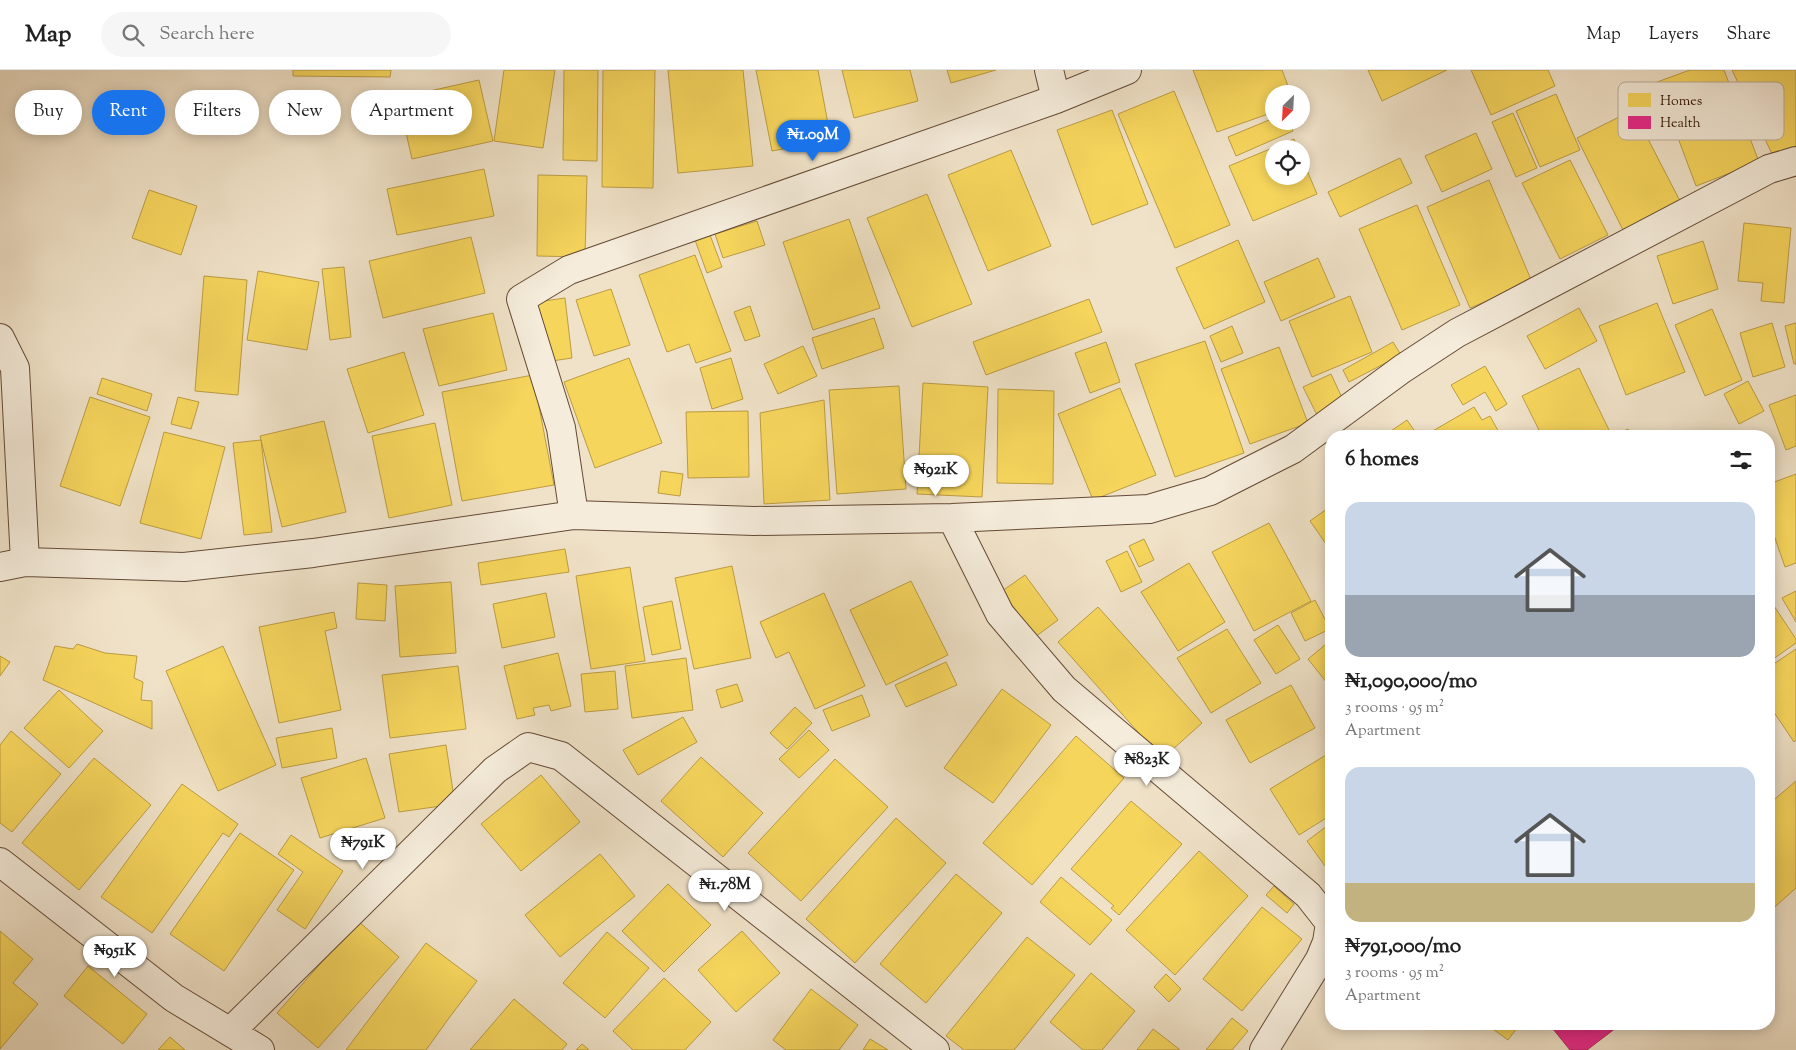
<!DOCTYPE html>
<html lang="en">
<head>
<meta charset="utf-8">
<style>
	:root { --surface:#fff; --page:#f6f6f6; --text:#222; --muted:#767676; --line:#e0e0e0; --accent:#1a73e8 }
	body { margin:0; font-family:"Sorts Mill Goudy",serif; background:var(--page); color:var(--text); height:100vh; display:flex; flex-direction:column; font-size:19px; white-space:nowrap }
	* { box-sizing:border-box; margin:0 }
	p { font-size:16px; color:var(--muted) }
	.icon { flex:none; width:28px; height:28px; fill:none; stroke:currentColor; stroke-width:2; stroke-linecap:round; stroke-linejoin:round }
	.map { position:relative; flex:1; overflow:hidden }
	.drawer { position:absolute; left:1325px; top:360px; width:450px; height:600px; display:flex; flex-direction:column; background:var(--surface); border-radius:20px; box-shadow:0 2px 12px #0003 }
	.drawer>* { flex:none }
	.hud { position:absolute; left:15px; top:20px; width:475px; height:45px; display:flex; gap:10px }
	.needle { width:32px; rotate:204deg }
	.tools { position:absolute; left:1265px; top:15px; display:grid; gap:10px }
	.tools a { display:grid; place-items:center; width:45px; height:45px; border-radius:50%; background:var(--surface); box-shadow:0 2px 12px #0003; font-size:25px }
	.price { position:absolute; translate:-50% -42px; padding:0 11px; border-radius:18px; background:#fff; color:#222; font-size:16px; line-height:32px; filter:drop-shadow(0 1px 2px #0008) }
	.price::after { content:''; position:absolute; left:50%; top:30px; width:15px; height:11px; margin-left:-8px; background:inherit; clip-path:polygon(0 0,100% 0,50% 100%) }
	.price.current { background:var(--accent); color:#fff }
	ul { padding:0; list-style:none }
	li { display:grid; align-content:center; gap:10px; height:265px; padding:0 20px }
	li span { display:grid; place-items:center; height:155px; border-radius:15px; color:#555 }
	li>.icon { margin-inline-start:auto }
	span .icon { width:90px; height:90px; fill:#fffc; stroke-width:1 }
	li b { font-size:21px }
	h2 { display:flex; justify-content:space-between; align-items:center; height:60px; padding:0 20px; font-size:21px }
	.tag { padding:0 18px; border-radius:22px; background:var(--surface); box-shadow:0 2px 12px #0003; font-size:18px; line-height:45px }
	.tag.current { background:var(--accent); color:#fff }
	header { display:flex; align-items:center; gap:30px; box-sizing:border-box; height:70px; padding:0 25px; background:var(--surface); border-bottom:1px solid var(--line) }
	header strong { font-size:24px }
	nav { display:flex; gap:28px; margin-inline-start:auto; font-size:18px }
	.search { width:350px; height:45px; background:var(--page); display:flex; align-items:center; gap:12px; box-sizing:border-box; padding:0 18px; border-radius:28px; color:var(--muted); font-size:19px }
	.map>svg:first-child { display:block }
	.homes { fill:#f6d55c; stroke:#bc9c42 }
	.health { fill:#e7298a; stroke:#b22462 }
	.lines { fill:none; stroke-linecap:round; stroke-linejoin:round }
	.minor-casing { stroke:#644a36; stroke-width:30 }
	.minor { stroke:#f5ecdb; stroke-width:28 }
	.key { fill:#f5ecdb; stroke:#bbac9b; stroke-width:1 }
	.key-label { font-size:14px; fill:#351806 }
</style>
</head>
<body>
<header>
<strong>Map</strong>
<div class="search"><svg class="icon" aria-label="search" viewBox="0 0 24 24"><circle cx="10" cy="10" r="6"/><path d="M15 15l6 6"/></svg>Search here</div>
<nav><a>Map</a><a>Layers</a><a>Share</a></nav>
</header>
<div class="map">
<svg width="1796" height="980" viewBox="0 0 1796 980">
	<rect width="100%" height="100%" fill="#f0e2c8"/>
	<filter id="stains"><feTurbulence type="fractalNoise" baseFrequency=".004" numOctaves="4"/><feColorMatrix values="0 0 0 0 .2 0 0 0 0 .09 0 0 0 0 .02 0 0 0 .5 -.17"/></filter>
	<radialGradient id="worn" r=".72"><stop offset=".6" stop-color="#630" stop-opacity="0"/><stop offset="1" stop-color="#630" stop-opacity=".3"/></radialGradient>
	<path class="homes" d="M293,0h98l-1,7 -97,-1z
		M504,0h51l-12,78 -49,-7z
		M564,0h34l-1,91 -34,-1z
		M603,0h52l-2,118 -51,-1z
		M668,0h75l10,96 -75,7z
		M756,0h62l13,70 -59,11z
		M842,0h68l8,31 -64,17z
		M947,0h49l-45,13z
		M1193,0h89l9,24h-17v18l-57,20z
		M1368,0h79l-65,31z
		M1471,0h77l7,16 -64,29z
		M1690,0h34l35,92 -63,24 -39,-104z
		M1732,0h64v76l-23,10z
		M479,10l14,61 -81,18 -14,-61z
		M1174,21l56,134 -55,23 -57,-134z
		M1556,24l24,56 -40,17 -24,-56z
		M1112,40l36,94 -56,21 -35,-95z
		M1633,40l47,91 -57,29 -46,-92z
		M1513,43l24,55 -21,9 -24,-55z
		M1274,48v3h15l4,10 -57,25 -8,-19z
		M1476,63l16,36 -50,23 -17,-36z
		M1294,69l4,10h-24v27h27v-20l16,38 -64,27 -24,-55z
		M1011,80l40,96 -63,25 -40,-96z
		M1400,88l12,25 -72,34 -12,-25z
		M1570,90l38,75 -48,24 -38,-76z
		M484,99l10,47 -97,19 -10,-46z
		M538,105l49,1 -2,81 -48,-1z
		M1489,110l43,102 -62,26 -43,-101z
		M149,120l48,16 -16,49 -49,-17z
		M927,124l45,110 -60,23 -45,-109z
		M1417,135l43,100 -58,25 -43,-101z
		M849,149l31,89 -67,22 -30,-88z
		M757,151l8,24 -42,13 -8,-24z
		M1744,153l47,5 -7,75 -23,-2 2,-18 -25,-2z
		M710,165l12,32 -15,6 -12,-33z
		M471,167l14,56 -102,25 -14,-57z
		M1238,170l27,62 -61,27 -28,-61z
		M1703,171l15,48 -45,15 -16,-48z
		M695,185l36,96 -35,12 -7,-19 -22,8 -28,-77z
		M1318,188l17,39 -54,24 -17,-39z
		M344,197l7,70 -21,3 -8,-71z
		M258,201l61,11 -12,68 -60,-10z
		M204,206l43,4 -9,115 -43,-4z
		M611,219l19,56 -36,11 -18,-56z
		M1350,226l22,56 -60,25 -23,-56z
		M565,228l7,60 -27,4 -8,-60z
		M1089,229l13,33 -116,43 -13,-33z
		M1657,233l28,69 -59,23 -27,-69z
		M750,236l10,30 -15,5 -11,-29z
		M1579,238l18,33 -52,28 -18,-33z
		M1712,239l30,71 -37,16 -30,-71z
		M493,243l14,57 -68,16 -16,-57z
		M874,248l10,30 -62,21 -10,-31z
		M1772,253l13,44 -32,10 -13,-44z
		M1796,253v41h-2l-9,-38z
		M1232,256l11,27 -22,9 -11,-26z
		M1205,271l39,112 -69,24 -40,-113z
		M1106,272l14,40 -30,11 -15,-40z
		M1393,272l8,13 -52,27 -6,-12z
		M803,276l14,30 -39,18 -14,-30z
		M1279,277l29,76 -58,21 -29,-75z
		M404,282l20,63 -56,18 -21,-64z
		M629,288l33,85 -67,25 -31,-86z
		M731,288l12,41 -31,10 -12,-41z
		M1485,296l22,38 -11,7 -11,-19 -22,13 -12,-20z
		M1579,298l31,64 -9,4h-59l-20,-40z
		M1331,304l13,28 -27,13 -14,-28z
		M533,305l21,110 -92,16 -20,-109z
		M102,308l50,16 -5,17 -50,-17z
		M1748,311l16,30 -25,13 -15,-30z
		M923,313l65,4 -6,110 -65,-3z
		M899,316l7,103 -69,5 -8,-104z
		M1120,318l36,87 -63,25 -35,-86z
		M998,319l56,2 -1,93 -56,-1z
		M1796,325v51l-10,4 -17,-45z
		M90,327l60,20 -30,89 -60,-20z
		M178,327l21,5 -8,27 -20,-5z
		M824,330l6,100 -66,4 -4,-91z
		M1474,337l8,13 8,-4 11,20h-68l-2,-4z
		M748,341l1,66 -61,1 -2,-66z
		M1407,350l11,16h-32l-1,-1z
		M324,351l22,91 -64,15 -22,-91z
		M435,353l17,82 -63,13 -17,-82z
		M1628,359l3,7h-18z
		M164,362l61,15 -24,92 -61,-16z
		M261,370l11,92 -28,3 -11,-92z
		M661,401l22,3 -3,22 -22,-3z
		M1796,404v89l-11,4 -16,-46v-37z
		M1331,436v45l-21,-30z
		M1269,453l42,78 -57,30 -42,-79z
		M1144,469l10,21 -15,7 -10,-21z
		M565,479l4,23 -88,13 -3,-22z
		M1127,481l15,31 -21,10 -15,-31z
		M1189,493l36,59 -47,29 -37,-59z
		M732,496l19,92 -57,11 -19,-91z
		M630,497l15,94 -54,8 -15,-93z
		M1025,505l33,45 -23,17 -33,-46z
		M911,511l37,74 -62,30 -36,-75z
		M451,512l5,71 -56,4 -5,-71z
		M358,513l29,2 -2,36 -29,-2z
		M1796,521v31l-14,-24z
		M546,523l9,44 -53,11 -9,-44z
		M824,523l41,93 -50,23 -26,-57 -13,6 -16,-36z
		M1315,530l15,29 -25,12 -14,-28z
		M1770,530l26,39v4l-27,19z
		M672,531l9,48 -29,6 -9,-48z
		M1098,537l104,116 -40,36 -104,-117z
		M334,542l3,16 -12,3 16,79 -62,13 -20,-96z
		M1278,555l22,34 -24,15 -22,-34z
		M1227,559l34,54 -50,30 -34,-55z
		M1331,570v48l-23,-29z
		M77,574l28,9 32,3 -3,22 9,4 -2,18 11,1v28l-109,-49 12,-34 18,3z
		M223,576l53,119 -58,26 -52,-120z
		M1796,579v91l-2,2 -25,-37v-38z
		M558,583l13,53 -20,5 -2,-6 -16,3 2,7 -18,4 -13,-53z
		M0,586l10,6 -10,14z
		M686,588l7,52 -61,8 -7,-52z
		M946,592l11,23 -51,22 -11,-22z
		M458,596l8,63 -76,9 -8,-63z
		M615,601l3,38 -33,3 -4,-38z
		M737,614l6,17 -22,7 -5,-18z
		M1291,615l24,43 -65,35 -24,-43z
		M1002,619l49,36 -58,78 -49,-35z
		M59,620l44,41 -34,37 -45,-40z
		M862,625l8,21 -38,15 -9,-21z
		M795,637l17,16 -25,26 -17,-16z
		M683,647l14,25 -59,33 -15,-25z
		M332,658l5,30 -55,10 -6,-30z
		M809,660l20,20 -30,28 -20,-19z
		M11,661l50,43 -49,58 -12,-9v-78z
		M1076,666l48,42 -92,107 -49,-42z
		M446,675l9,59 -56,8 -10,-58z
		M1331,682v63l-32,20 -29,-46z
		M701,687l62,56 -40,44 -62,-56z
		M94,688l57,47 -72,85 -57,-47z
		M366,688l19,60 -65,20 -19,-60z
		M835,689l53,48 -87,94 -53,-48z
		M541,705l39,47 -59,49 -40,-47z
		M1796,711v107l-27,24v-108z
		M182,714l56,40 -9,13 -6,-4 -71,100 -51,-36z
		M1131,731l51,43 -63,71 -8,-7 3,-2 -43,-37z
		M896,748l50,45 -91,100 -49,-44z
		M1331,753v38l-6,5 -18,-25z
		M240,763l54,37 -70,101 -54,-37z
		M291,765l52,36 -38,58 -28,-19 26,-38 -25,-18z
		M1199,781l49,45 -73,79 -49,-45z
		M600,784l35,42 -75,61 -35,-42z
		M956,804l46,39 -76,90 -46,-39z
		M1061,807l51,43 -22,25 -50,-43z
		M668,814l43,41 -47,47 -42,-41z
		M1274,816l20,18 -7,9 -21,-18z
		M1262,837l40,32 -60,72 -39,-32z
		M358,851l41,36 -81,91 -41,-35z
		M0,861l33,28 -20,24 25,21 -38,45z
		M742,861l38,42 -44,39 -38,-42z
		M607,862l42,36 -44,50 -42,-35z
		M1027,867l48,38 -61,75h-50l-18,-14z
		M426,873l51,38 -28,37 -23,32h-80z
		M88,896l59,48 -24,30 -59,-48z
		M1091,903l44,38 -33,39h-19l-33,-28z
		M1166,904l15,15 -12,13 -15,-15z
		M664,908l47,44 -26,28h-52l-20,-19z
		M811,919l47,36 -19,25h-53l-13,-10z
		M514,929l53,45 -5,6h-92z
		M1232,948l16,13 -16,19h-26z
		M1486,954h34l-12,16z
		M1153,959l12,9 15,12h-43z
		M170,967l15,13h-27z
		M870,969l18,11h-25z
		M582,974l7,6h-13z"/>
	<path class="health" d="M1549,954h72l-34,26h-17z"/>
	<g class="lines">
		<defs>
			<path id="minor" d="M1049,0l7,29
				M0,268l15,30 10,194
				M574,445l-13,-87 -40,-129 48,-29 487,-171 71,-29
				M952,448l48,96 64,75 244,206 22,28 -3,19 -7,17 -56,91
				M0,497l25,-5 159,5 129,-14 261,-38 180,6 198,-3 197,-9 61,-18 83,-42 109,-80 55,-36 312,-164 27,-8
				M0,792l174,136 86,52
				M230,962l265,-262 33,-23 33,9 374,294"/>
		</defs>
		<use href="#minor" class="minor-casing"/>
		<use href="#minor" class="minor"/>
	</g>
	<rect x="1618" y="12" width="166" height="58" rx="8" class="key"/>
	<rect x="1628" y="23" width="23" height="14" fill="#f6d55c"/>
	<rect x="1628" y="46" width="23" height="13" fill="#e7298a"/>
	<g class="key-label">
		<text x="1660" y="35">Homes</text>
		<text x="1660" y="57">Health</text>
	</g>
	<rect width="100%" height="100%" filter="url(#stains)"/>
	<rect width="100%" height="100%" fill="url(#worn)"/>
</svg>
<div class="tools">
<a><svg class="needle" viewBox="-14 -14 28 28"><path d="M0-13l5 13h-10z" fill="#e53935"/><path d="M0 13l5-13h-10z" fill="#767676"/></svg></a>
<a><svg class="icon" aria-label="locate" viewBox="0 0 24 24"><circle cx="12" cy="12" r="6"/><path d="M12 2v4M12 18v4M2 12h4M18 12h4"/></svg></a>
</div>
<b class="price current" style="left:813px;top:92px">₦1.09M</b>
<b class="price" style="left:936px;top:427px">₦921K</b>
<b class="price" style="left:1147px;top:717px">₦823K</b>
<b class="price" style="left:363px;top:800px">₦791K</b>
<b class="price" style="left:725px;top:842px">₦1.78M</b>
<b class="price" style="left:115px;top:908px">₦951K</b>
<div class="hud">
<a class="tag">Buy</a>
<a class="tag current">Rent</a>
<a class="tag">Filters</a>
<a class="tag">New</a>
<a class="tag">Apartment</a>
</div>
<section class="drawer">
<h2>6 homes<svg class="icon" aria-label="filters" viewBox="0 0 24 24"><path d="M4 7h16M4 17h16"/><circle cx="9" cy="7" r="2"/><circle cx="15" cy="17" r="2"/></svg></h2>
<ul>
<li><span style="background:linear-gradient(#c9d6e8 60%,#9aa5b1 0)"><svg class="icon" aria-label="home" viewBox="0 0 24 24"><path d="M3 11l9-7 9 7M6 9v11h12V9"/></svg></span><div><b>₦1,090,000/mo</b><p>3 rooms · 95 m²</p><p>Apartment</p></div></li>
<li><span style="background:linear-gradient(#c9d6e8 75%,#c2b280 0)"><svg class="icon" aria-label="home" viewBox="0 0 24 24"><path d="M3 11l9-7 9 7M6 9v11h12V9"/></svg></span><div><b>₦791,000/mo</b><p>3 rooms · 95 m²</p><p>Apartment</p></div></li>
</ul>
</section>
</div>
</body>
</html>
